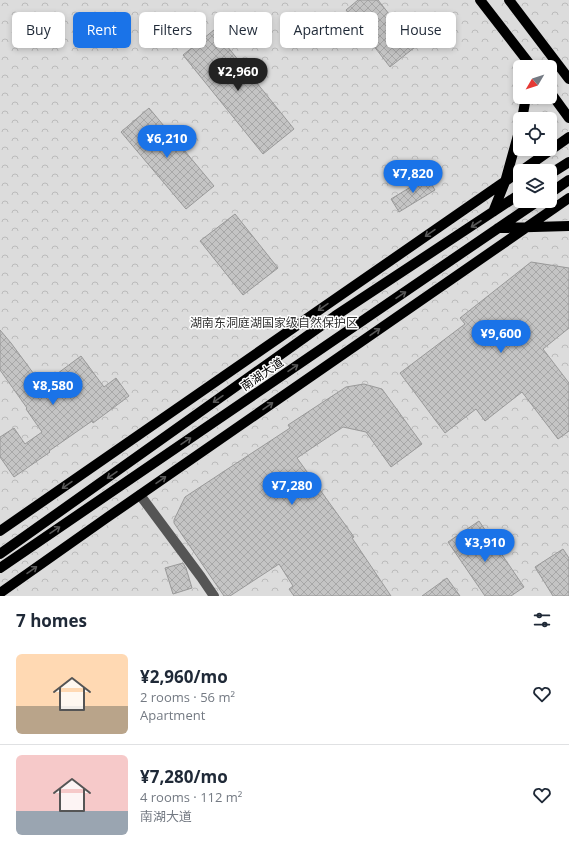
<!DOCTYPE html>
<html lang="en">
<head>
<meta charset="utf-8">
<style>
	:root { --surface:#fff; --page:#f2f2f3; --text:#1f2937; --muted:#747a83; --line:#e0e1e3; --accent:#1a73e8 }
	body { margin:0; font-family:"Open Sans","Noto Sans SC",sans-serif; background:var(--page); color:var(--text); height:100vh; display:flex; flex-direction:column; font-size:15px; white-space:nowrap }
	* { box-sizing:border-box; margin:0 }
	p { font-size:13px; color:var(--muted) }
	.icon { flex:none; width:22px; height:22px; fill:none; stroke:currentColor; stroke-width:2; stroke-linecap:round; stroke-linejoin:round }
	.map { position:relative; height:596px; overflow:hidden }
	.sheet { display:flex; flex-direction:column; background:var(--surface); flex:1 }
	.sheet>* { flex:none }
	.guide { position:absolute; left:12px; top:12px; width:545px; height:36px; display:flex; gap:8px }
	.needle { width:26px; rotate:231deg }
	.fabs { position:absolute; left:513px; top:60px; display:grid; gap:8px }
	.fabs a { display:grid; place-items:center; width:44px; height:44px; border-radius:6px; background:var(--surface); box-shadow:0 2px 6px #0003; font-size:20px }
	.price { position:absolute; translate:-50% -34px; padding:0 9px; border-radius:14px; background:var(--accent); color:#fff; font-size:13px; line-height:26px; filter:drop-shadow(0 1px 2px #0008) }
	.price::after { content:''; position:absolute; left:50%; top:24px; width:12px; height:9px; margin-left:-6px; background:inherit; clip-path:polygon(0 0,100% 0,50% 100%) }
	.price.active { background:#222; color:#fff }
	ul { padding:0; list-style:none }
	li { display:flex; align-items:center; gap:12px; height:100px; padding:0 16px }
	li+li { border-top:1px solid var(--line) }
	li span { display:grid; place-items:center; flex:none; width:112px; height:80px; border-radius:6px; color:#555 }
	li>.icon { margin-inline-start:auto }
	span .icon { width:48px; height:48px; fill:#fffc; stroke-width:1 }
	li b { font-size:17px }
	h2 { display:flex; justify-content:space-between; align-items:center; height:48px; padding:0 16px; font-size:17px }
	.tag { padding:0 14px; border-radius:6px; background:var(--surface); box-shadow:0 2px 6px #0003; font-size:14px; line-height:36px }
	.tag.active { background:var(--accent); color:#fff }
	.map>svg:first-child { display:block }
	.forest { fill:url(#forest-crowns); fill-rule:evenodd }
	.building { fill:url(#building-cross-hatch); stroke:#999 }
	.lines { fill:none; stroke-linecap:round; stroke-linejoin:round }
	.major-casing { stroke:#dbdbdb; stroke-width:12 }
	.minor { stroke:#555; stroke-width:10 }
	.major { stroke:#000; stroke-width:10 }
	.oneway { stroke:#595959 }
	.labels { text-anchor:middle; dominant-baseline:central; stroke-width:3; stroke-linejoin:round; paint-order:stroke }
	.park-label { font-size:12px; fill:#333; stroke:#fff }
	.street-label { font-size:12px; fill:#000; stroke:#fff }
</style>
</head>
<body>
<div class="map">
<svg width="569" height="596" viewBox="0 0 569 596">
	<defs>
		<pattern id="forest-crowns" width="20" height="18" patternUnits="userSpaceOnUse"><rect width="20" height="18" fill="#dcdcdc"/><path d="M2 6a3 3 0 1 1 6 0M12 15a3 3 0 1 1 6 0" fill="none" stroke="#bbb"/></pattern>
		<pattern id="building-cross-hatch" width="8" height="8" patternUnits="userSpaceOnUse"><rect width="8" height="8" fill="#c4c4c4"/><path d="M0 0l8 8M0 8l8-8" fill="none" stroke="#a7a7a7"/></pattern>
	</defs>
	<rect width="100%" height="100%" fill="#fff"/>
	<path class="forest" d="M0,0h569v596h-569zM520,67h30v30h-30zM520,119h30v30h-30zM520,171h30v30h-30z"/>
	<path class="building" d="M358,0h20l37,47 -25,20 -44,-57z
		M214,30l80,99 -31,25 -80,-99z
		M149,108l65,78 -28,23 -65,-77z
		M427,177l8,13 -36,22 -8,-13z
		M235,214l43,54 -35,27 -43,-54z
		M531,262l38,6v60l-26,21 26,34v48l-11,8 -36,-47 -37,29 -9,-12 -31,24 -45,-60 65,-49 -5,-6z
		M0,330l11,13 31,42 39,-29 23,31 12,-9 13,18 -36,27 -1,-2 -43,30 1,1 -36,25 -14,-20v-20l14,-9 11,16 17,-12 -16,-23 1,-1 -27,-38z
		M364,384l18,5 40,55 -31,23 -25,-35 -23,-5 -46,31 57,79 -2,1 39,58h-97l-5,-7 4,-3 -14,-22 -49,32h-6l-50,-73v-3l11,-23 105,-69 -2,-3 58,-38z
		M479,521l45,66 -13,9h-26l-37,-54z
		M563,549l6,9v38h-16l-18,-29z
		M183,563l3,5 6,20 -19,6 -8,-26z
		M447,578l13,18h-38z"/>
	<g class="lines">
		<defs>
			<path id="major" d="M480,0l52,67
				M509,0l60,79
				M550,92l19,26
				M522,119l4,-22
				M521,171l48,-34
				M550,174l19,-12
				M550,193l19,-13
				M493,212l12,-30 15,-54
				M498,228l71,-2
				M0,531l520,-360
				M0,554l335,-238 185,-122
				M0,568l538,-367
				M0,593l105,-74 464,-321"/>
		</defs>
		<use href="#major" class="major-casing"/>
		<path class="minor" d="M140,495l61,82 13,19"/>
		<use href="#major" class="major"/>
	</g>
	<defs><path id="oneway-shaft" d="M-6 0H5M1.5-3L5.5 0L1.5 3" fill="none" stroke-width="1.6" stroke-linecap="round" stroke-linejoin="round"/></defs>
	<g class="oneway">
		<use href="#oneway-shaft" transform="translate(476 224) rotate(147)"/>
		<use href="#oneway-shaft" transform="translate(430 233) rotate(145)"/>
		<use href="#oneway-shaft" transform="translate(401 295) rotate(-34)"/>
		<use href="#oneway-shaft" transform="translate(323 307) rotate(145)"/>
		<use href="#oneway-shaft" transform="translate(375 332) rotate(-35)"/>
		<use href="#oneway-shaft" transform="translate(293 368) rotate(-34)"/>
		<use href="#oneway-shaft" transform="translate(218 399) rotate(145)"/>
		<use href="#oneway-shaft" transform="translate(268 406) rotate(-35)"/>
		<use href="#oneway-shaft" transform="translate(186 441) rotate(-34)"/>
		<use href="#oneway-shaft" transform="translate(112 475) rotate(145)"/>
		<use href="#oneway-shaft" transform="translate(161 480) rotate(-35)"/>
		<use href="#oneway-shaft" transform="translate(67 485) rotate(145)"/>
		<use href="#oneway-shaft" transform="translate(55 530) rotate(-34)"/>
		<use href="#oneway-shaft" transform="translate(32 570) rotate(-35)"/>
	</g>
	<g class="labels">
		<g class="park-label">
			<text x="274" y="322">湖南东洞庭湖国家级自然保护区</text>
		</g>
		<g class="street-label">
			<text transform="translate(262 374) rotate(-34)">南湖大道</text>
		</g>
	</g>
</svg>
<div class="fabs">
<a><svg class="needle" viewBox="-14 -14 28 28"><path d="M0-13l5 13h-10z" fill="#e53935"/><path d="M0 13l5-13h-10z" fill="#747a83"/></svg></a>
<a><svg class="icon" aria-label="locate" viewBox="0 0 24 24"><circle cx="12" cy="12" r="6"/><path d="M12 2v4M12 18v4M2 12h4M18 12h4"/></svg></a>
<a><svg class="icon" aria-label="layers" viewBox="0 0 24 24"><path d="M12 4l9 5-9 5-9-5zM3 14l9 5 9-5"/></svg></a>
</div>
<b class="price active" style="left:238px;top:92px">¥2,960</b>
<b class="price" style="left:167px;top:159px">¥6,210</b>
<b class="price" style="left:413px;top:194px">¥7,820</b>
<b class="price" style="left:501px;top:354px">¥9,600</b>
<b class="price" style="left:53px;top:406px">¥8,580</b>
<b class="price" style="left:292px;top:506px">¥7,280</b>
<b class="price" style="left:485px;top:563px">¥3,910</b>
<div class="guide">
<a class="tag">Buy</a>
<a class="tag active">Rent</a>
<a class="tag">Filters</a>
<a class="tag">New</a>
<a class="tag">Apartment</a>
<a class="tag">House</a>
</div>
</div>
<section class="sheet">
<h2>7 homes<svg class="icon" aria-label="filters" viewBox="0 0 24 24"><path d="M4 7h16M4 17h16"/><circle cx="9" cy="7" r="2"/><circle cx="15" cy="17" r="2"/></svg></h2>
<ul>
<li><span style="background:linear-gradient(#ffd9b3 65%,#b9a48a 0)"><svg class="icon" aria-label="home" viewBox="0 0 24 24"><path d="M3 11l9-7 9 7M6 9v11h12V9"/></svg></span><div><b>¥2,960/mo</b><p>2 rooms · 56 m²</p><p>Apartment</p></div><svg class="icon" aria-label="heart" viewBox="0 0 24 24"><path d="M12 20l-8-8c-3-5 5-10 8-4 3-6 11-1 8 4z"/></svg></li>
<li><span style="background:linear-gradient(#f6c9c9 70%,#9aa5b1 0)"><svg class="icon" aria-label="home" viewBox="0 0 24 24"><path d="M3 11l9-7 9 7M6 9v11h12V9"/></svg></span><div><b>¥7,280/mo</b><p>4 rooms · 112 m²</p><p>南湖大道</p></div><svg class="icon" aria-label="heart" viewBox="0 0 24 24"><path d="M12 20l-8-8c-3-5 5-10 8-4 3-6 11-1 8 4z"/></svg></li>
</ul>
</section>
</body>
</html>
